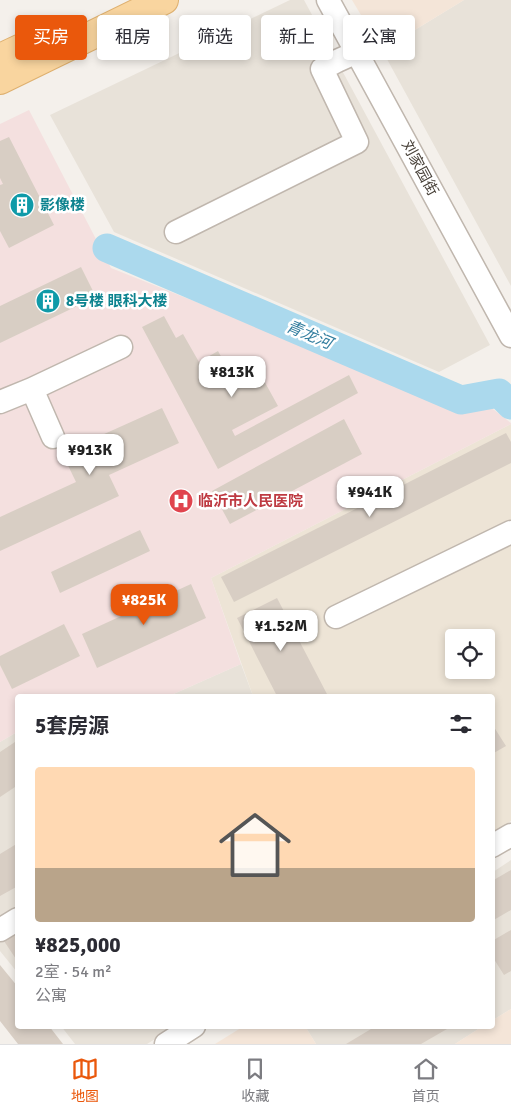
<!DOCTYPE html>
<html lang="zh">
<head>
<meta charset="utf-8">
<style>
	:root { --surface:#fff; --page:#f2f2f3; --text:#2b2b33; --muted:#7c7c81; --line:#e1e1e2; --accent:#ea580c }
	body { margin:0; font-family:Signika,"Noto Sans SC",sans-serif; background:var(--page); color:var(--text); height:100vh; display:flex; flex-direction:column; font-size:19px; white-space:nowrap }
	* { box-sizing:border-box; margin:0 }
	p { font-size:16px; color:var(--muted) }
	.icon { flex:none; width:28px; height:28px; fill:none; stroke:currentColor; stroke-width:2; stroke-linecap:round; stroke-linejoin:round }
	.map { position:relative; flex:1; overflow:hidden }
	.panel { position:absolute; left:15px; top:694px; width:480px; height:335px; display:flex; flex-direction:column; background:var(--surface); border-radius:5px; box-shadow:0 2px 8px #0003 }
	.panel>* { flex:none }
	.hud { position:absolute; left:15px; top:15px; width:481px; height:45px; display:flex; gap:10px }
	.tools { position:absolute; left:445px; top:629px; display:grid; gap:10px }
	.tools a { display:grid; place-items:center; width:50px; height:50px; border-radius:5px; background:var(--surface); box-shadow:0 2px 8px #0003; font-size:25px }
	.price { position:absolute; translate:-50% -42px; padding:0 11px; border-radius:10px; background:#fff; color:#222; font-size:16px; line-height:32px; filter:drop-shadow(0 1px 2px #0008) }
	.price::after { content:''; position:absolute; left:50%; top:30px; width:15px; height:11px; margin-left:-8px; background:inherit; clip-path:polygon(0 0,100% 0,50% 100%) }
	.price.on { background:var(--accent); color:#fff }
	ul { padding:0; list-style:none }
	li { display:grid; align-content:center; gap:10px; height:265px; padding:0 20px }
	li span { display:grid; place-items:center; height:155px; border-radius:5px; color:#555 }
	li>.icon { margin-inline-start:auto }
	span .icon { width:90px; height:90px; fill:#fffc; stroke-width:1 }
	li b { font-size:21px }
	h2 { display:flex; justify-content:space-between; align-items:center; height:60px; padding:0 20px; font-size:21px }
	.chip { padding:0 18px; border-radius:5px; background:var(--surface); box-shadow:0 2px 8px #0003; font-size:18px; line-height:45px }
	.chip.on { background:var(--accent); color:#fff }
	.dock { display:flex; justify-content:space-around; align-items:center; height:70px; border-top:1px solid var(--line); background:var(--surface); font-size:14px; color:var(--muted) }
	.dock a { display:grid; justify-items:center; gap:2px }
	.dock .on { color:var(--accent) }
	.map>svg:first-child { display:block }
	.residential { fill:#e8e2d9 }
	.commercial { fill:#f4e5d8 }
	.education { fill:#ede4d6; fill-rule:evenodd }
	.medical { fill:#f4e0df }
	.lines { fill:none; stroke-linecap:round; stroke-linejoin:round }
	.river { stroke:#abd9ed; stroke-width:29 }
	.building { fill:#d8cec4 }
	.minor-casing { stroke:#c0b7ae; stroke-width:25 }
	.major-casing { stroke:#deb06f; stroke-width:30 }
	.minor { stroke:#fff; stroke-width:22 }
	.major { stroke:#f9d59f; stroke-width:28 }
	.labels { text-anchor:middle; dominant-baseline:central; stroke-width:5; stroke-linejoin:round; paint-order:stroke }
	.street-label { font-size:15px; fill:#484139; stroke:#fff }
	.culture-label { font-size:15px; font-weight:bold; fill:#0d838f; stroke:#fff; text-anchor:start }
	.health-label { font-size:15px; font-weight:bold; fill:#be3a42; stroke:#fff; text-anchor:start }
	.water-label { font-size:16px; font-style:italic; fill:#337e9f; stroke:#fff }
</style>
</head>
<body>
<div class="map">
<svg width="511" height="1044" viewBox="0 0 511 1044">
	<rect width="100%" height="100%" fill="#f4f0eb"/>
	<path class="residential" d="M290,0h14l186,345 -51,27 -325,-140 -64,-117z
		M464,0h47v286l-129,-236z
		M241,664l12,32h-84z
		M17,732v240l-17,-21v-209z
		M511,860v149l-18,11v-148z
		M61,1026h115l-29,18h-72z
		M305,1026h178l-28,18h-139z"/>
	<path class="commercial" d="M352,0h112l-82,50z
		M511,1009v35h-56l28,-18h9l1,-6z
		M244,1026h61l11,18h-101z"/>
	<path class="education" d="M511,424v397l-18,12 -1,-137h-239l-42,-118zM454,638h32v32h-32z"/>
	<path class="medical" d="M29,110l82,158 351,140 27,-2 22,17v1l-300,154 30,86 -72,32h-151l-1,36 -17,10v-618z"/>
	<g class="lines">
		<path class="river" d="M107,248l354,152 38,-7 12,12"/>
	</g>
	<path class="building" d="M9,137l45,88 -45,23 -9,-17v-46l3,-1 -3,-6v-37z
		M81,267l15,30 -96,46v-37z
		M164,316l12,22 7,-4 16,28 19,-11 16,29 23,-12 21,38 -46,24 3,6 114,-61 9,18 -140,76 -76,-142z
		M162,408l17,35 -70,32 10,21 -119,55v-34l76,-35 -14,-29z
		M344,419l18,35 -132,70 -18,-33z
		M506,433l5,9v21l-277,139 -13,-25z
		M140,530l10,21 -90,42 -9,-21z
		M191,584l15,34 -109,50 -15,-34z
		M277,598l51,98h-51l-40,-78z
		M64,624l16,32 -68,33 -12,-24v-9z
		M492,724l14,22 -14,8z
		M18,740v45l-18,12v-45z
		M18,843v43l-18,10v-42z
		M511,870v40l-19,11v-40z
		M511,930v41l-7,4 -12,-19v-15z
		M18,932v30l-14,-21z
		M0,965l18,22v39h31l14,18h-45l-18,-23z
		M376,1026h70l1,3 -26,15h-75z"/>
	<g class="lines">
		<defs>
			<path id="minor" d="M328,0l183,336
				M176,232l181,-90 -35,-73 15,-8 20,-9
				M32,389l21,48
				M0,402l32,-13 89,-42
				M336,617l175,-85
				M492,846l19,-11
				M0,930l18,-11
				M166,1044l28,-18"/>
			<path id="major" d="M0,58l47,-22
				M0,80l164,-80"/>
		</defs>
		<use href="#minor" class="minor-casing"/>
		<use href="#major" class="major-casing"/>
		<use href="#minor" class="minor"/>
		<use href="#major" class="major"/>
	</g>
	<defs>
		<symbol id="building-disc" viewBox="-11 -11 22 22"><circle r="9.5" fill="#0f9aa8" stroke="#fff"/><path d="M-4-6H4V6H1V3H-1V6H-4ZM-2.5-4.3h1.7v1.8h-1.7ZM.8-4.3h1.7v1.8H.8ZM-2.5-1h1.7V.8h-1.7ZM.8-1h1.7V.8H.8Z" fill="#fff"/></symbol>
		<symbol id="hospital-disc" viewBox="-11 -11 22 22"><circle r="9.5" fill="#e0444e" stroke="#fff"/><path d="M-5-5h3v3.5h4V-5h3V5h-3V1.5h-4V5h-3Z" fill="#fff"/></symbol>
	</defs>
	<g fill-rule="evenodd">
		<use href="#building-disc" x="8" y="191" width="28" height="28"/>
		<use href="#building-disc" x="34" y="287" width="28" height="28"/>
		<use href="#hospital-disc" x="167" y="487" width="28" height="28"/>
	</g>
	<g class="labels">
		<g class="street-label">
			<text transform="translate(420 168) rotate(62)">刘家园街</text>
		</g>
		<g class="culture-label">
			<text x="40" y="205">影像楼</text>
			<text x="66" y="301">8号楼 眼科大楼</text>
		</g>
		<g class="health-label">
			<text x="198" y="501">临沂市人民医院</text>
		</g>
		<g class="water-label">
			<text transform="translate(309 335) rotate(23)">青龙河</text>
		</g>
	</g>
</svg>
<div class="tools">
<a><svg class="icon" aria-label="locate" viewBox="0 0 24 24"><circle cx="12" cy="12" r="6"/><path d="M12 2v4M12 18v4M2 12h4M18 12h4"/></svg></a>
</div>
<b class="price" style="left:232px;top:398px">¥813K</b>
<b class="price" style="left:90px;top:476px">¥913K</b>
<b class="price" style="left:370px;top:518px">¥941K</b>
<b class="price on" style="left:144px;top:626px">¥825K</b>
<b class="price" style="left:281px;top:652px">¥1.52M</b>
<div class="hud">
<a class="chip on">买房</a>
<a class="chip">租房</a>
<a class="chip">筛选</a>
<a class="chip">新上</a>
<a class="chip">公寓</a>
</div>
<section class="panel">
<h2>5套房源<svg class="icon" aria-label="filters" viewBox="0 0 24 24"><path d="M4 7h16M4 17h16"/><circle cx="9" cy="7" r="2"/><circle cx="15" cy="17" r="2"/></svg></h2>
<ul>
<li><span style="background:linear-gradient(#ffd9b3 65%,#b9a48a 0)"><svg class="icon" aria-label="home" viewBox="0 0 24 24"><path d="M3 11l9-7 9 7M6 9v11h12V9"/></svg></span><div><b>¥825,000</b><p>2室 · 54 m²</p><p>公寓</p></div></li>
</ul>
</section>
</div>
<nav class="dock">
<a class="on"><svg class="icon" aria-label="map" viewBox="0 0 24 24"><path d="M3 6l6-2 6 2 6-2v14l-6 2-6-2-6 2zM9 4v14M15 6v14"/></svg>地图</a>
<a><svg class="icon" aria-label="saved" viewBox="0 0 24 24"><path d="M7 4h10v16l-5-4-5 4z"/></svg>收藏</a>
<a><svg class="icon" aria-label="home" viewBox="0 0 24 24"><path d="M3 11l9-7 9 7M6 9v11h12V9"/></svg>首页</a>
</nav>
</body>
</html>
